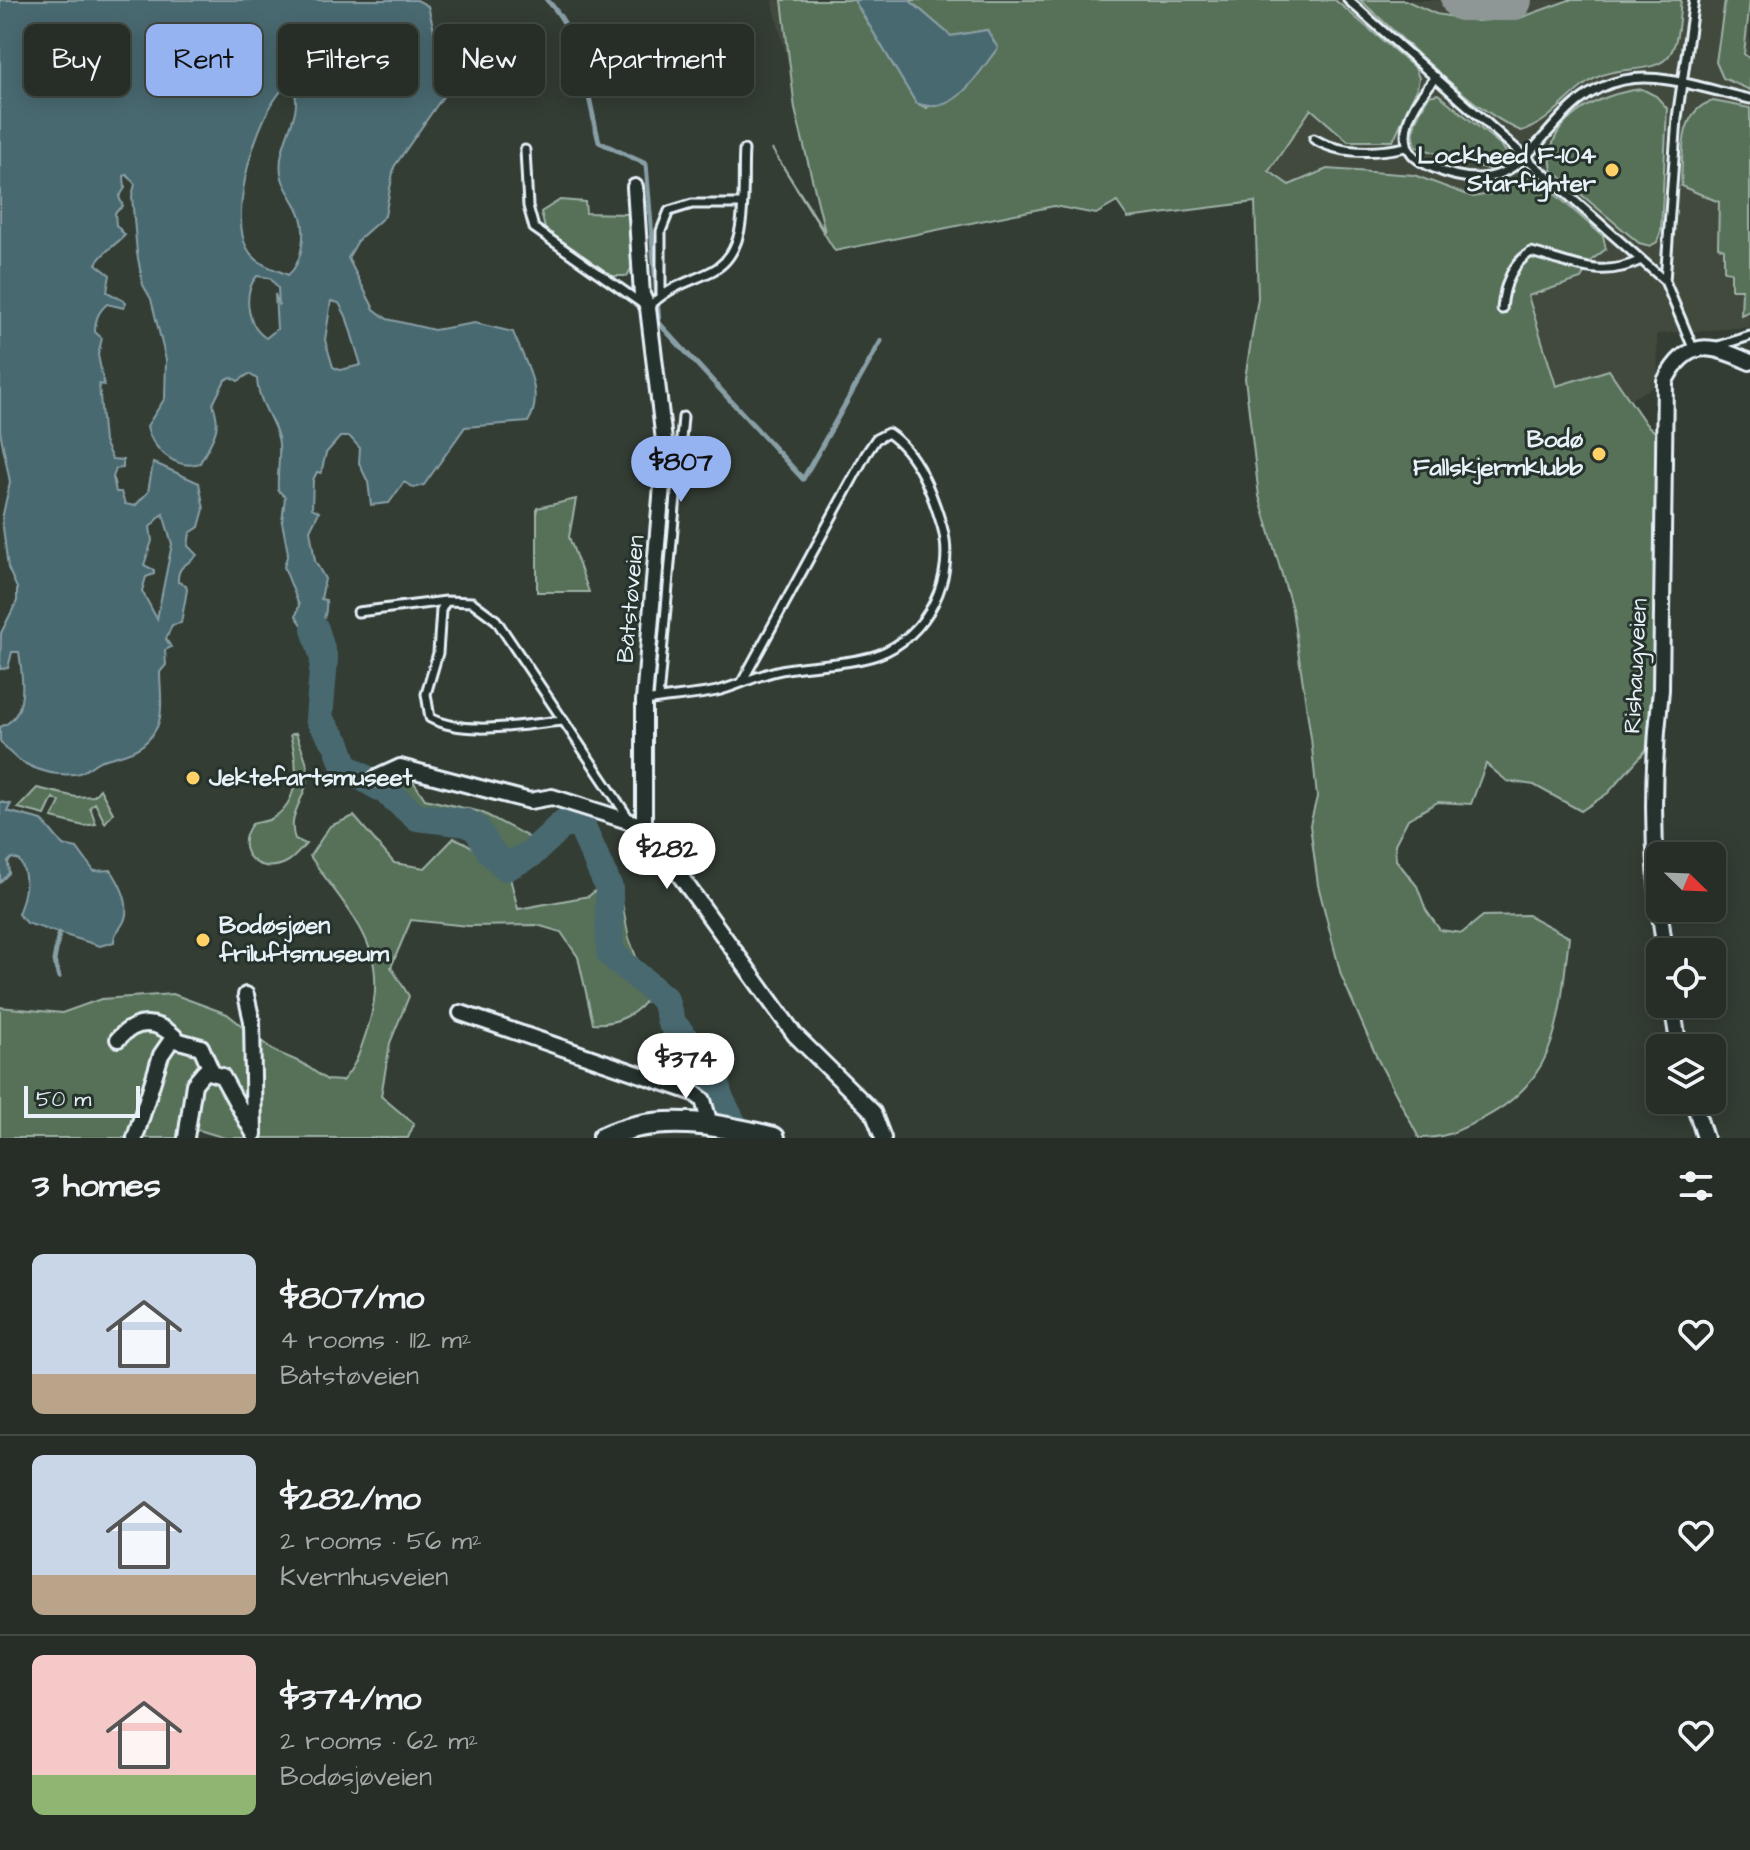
<!DOCTYPE html>
<html lang="en">
<head>
<meta charset="utf-8">
<style>
	:root { --surface:#262e27; --page:#2e362f; --text:#f1f3f6; --muted:#a4a8a7; --line:#424a44; --accent:#95b2f1 }
	body { margin:0; font-family:"Architects Daughter",sans-serif; background:var(--page); color:var(--text); height:100vh; display:flex; flex-direction:column; font-size:30px; white-space:nowrap }
	* { box-sizing:border-box; margin:0 }
	p { font-size:26px; color:var(--muted) }
	.icon { flex:none; width:44px; height:44px; fill:none; stroke:currentColor; stroke-width:2; stroke-linecap:round; stroke-linejoin:round }
	.map { position:relative; height:1138px; overflow:hidden }
	.details { display:flex; flex-direction:column; background:var(--surface); flex:1 }
	.details>* { flex:none }
	.banner { position:absolute; left:24px; top:24px; width:800px; height:72px; display:flex; gap:16px }
	.needle { width:52px; rotate:113deg }
	.controls { position:absolute; left:1646px; top:842px; display:grid; gap:16px }
	.controls a { display:grid; place-items:center; width:80px; height:80px; border-radius:12px; background:var(--surface); box-shadow:0 4px 20px #0003,0 0 0 2px var(--line); font-size:40px }
	.scale { position:absolute; left:24px; bottom:20px; width:116px; box-sizing:border-box; padding-left:8px; border:4px solid #e8f1f8; border-top:0; font-size:22px; line-height:28px; white-space:nowrap; color:#e8f1f8; -webkit-text-stroke:6px #26332d; paint-order:stroke }
	.price { position:absolute; translate:-50% -68px; padding:0 18px; border-radius:28px; background:#fff; color:#222; font-size:26px; line-height:52px; filter:drop-shadow(0 2px 4px #0008) }
	.price::after { content:''; position:absolute; left:50%; top:48px; width:24px; height:18px; margin-left:-12px; background:inherit; clip-path:polygon(0 0,100% 0,50% 100%) }
	.price.active { background:var(--accent); color:#111 }
	ul { padding:0; list-style:none }
	li { display:flex; align-items:center; gap:24px; height:200px; padding:0 32px }
	li+li { border-top:2px solid var(--line) }
	li span { display:grid; place-items:center; flex:none; width:224px; height:160px; border-radius:12px; color:#555 }
	li>.icon { margin-inline-start:auto }
	span .icon { width:96px; height:96px; fill:#fffc; stroke-width:1 }
	li b { font-size:34px }
	h2 { display:flex; justify-content:space-between; align-items:center; height:96px; padding:0 32px; font-size:34px }
	.pill { padding:0 28px; border-radius:12px; background:var(--surface); box-shadow:0 4px 20px #0003,0 0 0 2px var(--line); font-size:28px; line-height:72px }
	.pill.active { background:var(--accent); color:#111 }
	.map>svg:first-child { display:block }
	.built { fill:#42493d }
	.green { fill:#567158; stroke:#9fb1a8; stroke-width:2 }
	.water { fill:#496970; stroke:#899fa6; stroke-width:2; fill-rule:evenodd }
	.lines { fill:none; stroke-linecap:round; stroke-linejoin:round }
	.stream { stroke:#899fa6; stroke-width:5 }
	.river { stroke:#496970; stroke-width:28 }
	.taxiway { stroke:#8e9796; stroke-width:42 }
	.lane-casing { stroke:#e8f1f8; stroke-width:13 }
	.street-casing { stroke:#e8f1f8; stroke-width:20 }
	.secondary-casing { stroke:#e8f1f8; stroke-width:26 }
	.lane { stroke:#26332d; stroke-width:7 }
	.street { stroke:#26332d; stroke-width:14 }
	.secondary { stroke:#26332d; stroke-width:20 }
	.poi-dot { fill:#ffd166; stroke:#26332d; stroke-width:3 }
	.labels { text-anchor:middle; dominant-baseline:central; stroke-width:6; stroke-linejoin:round; paint-order:stroke }
	.poi-label { font-size:24px; font-weight:bold; fill:#e8f1f8; stroke:#26332d; text-anchor:end }
	.street-label { font-size:24px; fill:#e8f1f8; stroke:#26332d }
</style>
</head>
<body>
<div class="map">
<svg width="1750" height="1138" viewBox="0 0 1750 1138">
	<rect width="100%" height="100%" fill="#333d34"/>
	<filter id="ink" filterUnits="userSpaceOnUse"><feTurbulence type="fractalNoise" baseFrequency=".0125" numOctaves="2"/><feDisplacementMap in="SourceGraphic" scale="16" xChannelSelector="R" yChannelSelector="G"/><feConvolveMatrix kernelMatrix="1 2 1 2 8 2 1 2 1" color-interpolation-filters="sRGB"/></filter>
	<g filter="url(#ink)">
		<path class="built" d="M772,0h978v327l-93,7 1,51 -106,53 -304,-271 -413,84z"/>
		<path class="green" d="M782,0h72l62,103 11,5 60,-78 -36,6 -42,-36h426l80,68 4,10 -2,10 -24,53h-45l-37,-32 -42,62 20,14 38,-16 87,6 59,22 22,-4 32,-18 12,5 64,56 3,13 -13,10 -12,20 -53,17 28,90 53,-16 37,54 17,15 -8,301 -47,53 -27,18 -47,-26 -27,-4 -21,-17 -15,40 -33,-2 -30,17 -13,25 1,16 21,26 9,24 14,20 22,3 21,-17 45,-1 41,22c-10,78 -8,142 -87,182 -25,12 -35,19 -63,19l-41,-78 -37,-85 -23,-90 -8,-60 7,-28 -6,-59 -19,-129 -33,-113 -14,-118 13,-80 -3,-96 -127,16 -11,-16 -21,12 -42,-8 -219,45 -63,-102 53,83 -30,-123z
			M1360,0h45l31,14 41,7 43,-3 49,-18h112c-2,16 -2,40 -11,54 -10,17 -40,14 -57,18 -39,7 -55,50 -92,59 -53,-23 -116,-92 -161,-131z
			M1725,0h25l-6,54 6,5v31l-27,-12 -7,-16z
			M1642,89l14,7 11,12 -6,123 -4,11 -7,4 -11,-3 -87,-73c-11,-49 48,-77 90,-81z
			M1438,94l64,52 6,10 -4,9 -11,6 -76,-24c-9,-18 2,-35 12,-51z
			M1713,101l37,7v203l-9,4 1,-26h-11v-17l-7,-1v-22l-6,-2 1,-45 -38,-16c2,-30 -3,-76 32,-85z
			M560,200l25,2 1,11 41,1 4,5 2,46 -6,11h-15l-67,-47 -4,-17z
			M576,499l-7,38 20,55h-52v-84z
			M296,733c4,13 13,29 12,44 -2,21 -22,38 -13,62l11,5c-6,6 -11,14 -19,18 -28,15 -56,-11 -35,-38 5,-2 13,-2 19,-5 31,-17 27,-57 19,-84z
			M397,776l16,5 12,18 56,13 59,31 -33,21 -25,-35 -46,-17 -18,2 -39,-31z
			M37,788l39,9 18,-1 6,-7 13,24 -8,10 -10,-20 -5,4 6,17 -12,2 -32,-8 8,-16 -7,-4 -8,17 -27,-7z
			M354,816l40,47 31,5 29,-30c27,9 27,25 55,36l9,35 71,-13 27,-24 13,66 21,56c-11,20 -34,31 -57,29l-15,-66 -17,-25 -24,-7 -69,1 -57,-6 -20,47 18,29 -19,47 -9,53 33,28 -6,14h-183l-26,-8 -19,8h-180v-131l62,6 39,-14 72,-5 54,20 47,37 28,12 25,17 15,1c15,-16 19,-33 26,-54 25,-80 -18,-111 -58,-171l20,-30z"/>
		<path class="water" d="M0,0h417l11,6 13,52 3,37 -50,72 -9,49 -26,23 -11,19 26,51 13,10 47,11 41,-7 38,9c11,28 33,62 15,90l-63,5 -41,58 -10,3 -10,-6 -15,21 -18,2 -3,-23 -9,-19 1,-15 -10,-11h-10l-14,16 -5,20 -4,-1 -4,8 -1,28 7,4 -9,18 5,31 10,18 -4,20 5,1c1,11 -1,21 -8,28l-13,1 -9,-13 3,-11 -15,-38 4,-14 -6,-31 3,-25 -7,-7c-1,-15 2,-31 1,-46 -1,-20 -21,-39 -22,-65l-8,-5 -11,7 -7,-4 -6,3 -12,24c9,26 1,32 -13,59 -24,8 -49,-15 -53,-37l18,-28 1,-38 -15,-61 -8,-14 -6,-32 -5,-57 3,-12 -8,-9 -3,1 1,12 -6,9 4,9 -8,7 1,12 9,10c-9,10 -24,18 -29,29l14,11 -3,17 19,10 -2,6 -17,-4c-9,8 -12,16 -12,28l7,6 -4,17 6,30 -5,-1 5,58 8,17 11,1v8l-7,1 -3,8 3,15h5l4,12 10,2 13,-14 5,-29 4,1 42,19 5,26 -5,18 -9,6 -2,13 9,9c-8,10 -20,9 -19,27l8,3 1,5 -6,33 -9,2 -6,14 5,8 -6,3 1,15 -6,7c0,15 4,41 -3,55 -12,24 -31,27 -55,33 -9,3 -16,13 -27,14 -28,3 -60,-10 -75,-33v-14c29,-10 23,-48 19,-75h-7l-4,16 -8,1 1,-36 16,-32v-13l-9,-20 -6,-49 8,-37 -10,-51zM284,88l9,1c13,24 -20,57 -11,89 4,14 15,25 19,39 5,16 1,47 -13,58 -15,-7 -32,-10 -41,-27 -19,-34 10,-134 37,-160zM257,276l13,2 8,10 1,18 -4,-12 2,35 -11,9c-19,-12 -24,-45 -9,-62zM331,301l8,2 7,13 15,49 -21,5 -7,-3 -8,-27zM163,514l9,30 -15,75 -15,-28 4,-14 8,-3v-4l-10,-5 8,-24 -2,-14z
			M854,0h55l42,36 36,-6 11,18c-21,26 -43,71 -82,55z
			M0,802l11,2 -4,7 35,9 21,25 14,3 17,23 17,-1c10,15 22,38 11,55 -5,8 -8,8 -8,17l-14,4 -74,-23 -8,-9c7,-19 12,-37 1,-54l-7,-2 -4,4 1,11 -9,9z"/>
		<g class="lines">
			<path class="stream" d="M547,0c35,35 40,95 52,142l47,22 13,159 144,156 78,-138
				M59,977l-5,-16 5,-28"/>
			<path class="river" d="M315,629l9,30 -5,60 18,25 8,23 40,23 32,27 50,6 10,6 13,22 16,16 25,-13 33,-31 17,2 28,63 1,65 55,47 6,22 44,52 3,21 22,43"/>
			<path class="taxiway" d="M1462,0h49"/>
			<defs>
				<path id="lane" d="M1348,0l317,281 12,-163 17,-118
					M1436,77c-13,16 -30,36 -30,58 0,17 9,24 23,31 109,50 105,-68 195,-86 39,-8 87,11 126,19
					M1314,139c26,16 63,14 92,8
					M525,150l3,56 6,22 114,80c19,-21 40,-25 64,-37 40,-20 29,-83 32,-121
					M1665,281l28,67
					M661,293v-62l8,-20 23,-7h48
					M1502,309c2,-23 9,-45 29,-57 41,11 70,28 110,8
					M1718,346l32,-10
					M358,612l88,-11
					M658,699l25,-282
					M644,701c24,-4 49,-5 73,-10 21,-5 42,-17 64,-21 31,-6 66,-5 96,-15 50,-18 80,-78 65,-129 -10,-33 -25,-74 -54,-93l-12,6 -10,15 -124,228
					M563,721c-41,3 -96,16 -133,-3l-4,-24 12,-41 3,-43 5,-9 26,1 24,18 134,200"/>
				<path id="street" d="M635,187l7,108 6,13 17,141 -21,252v125
					M376,778l24,-11 130,34 22,-4 92,29 151,209 78,77 10,26
					M1665,952c-13,-85 -14,-177 -4,-262l4,-309c22,-43 45,-37 85,-19
					M246,995l6,26 2,113
					M1672,1004l7,44
					M461,1013l233,80 9,7 7,24
					M118,1039c18,-20 39,-20 59,0
					M1693,1100l12,38
					M135,1138l26,-83 11,-16 29,8 10,23
					M186,1138l8,-54 11,-13 17,5 31,56"/>
				<path id="secondary" d="M603,1138c54,-26 115,-14 171,0"/>
			</defs>
			<use href="#lane" class="lane-casing"/>
			<use href="#street" class="street-casing"/>
			<use href="#secondary" class="secondary-casing"/>
			<use href="#lane" class="lane"/>
			<use href="#street" class="street"/>
			<use href="#secondary" class="secondary"/>
		</g>
	</g>
	<g class="poi-dot">
		<circle cx="1612" cy="170" r="8"/>
		<circle cx="1599" cy="454" r="8"/>
		<circle cx="193" cy="778" r="8"/>
		<circle cx="203" cy="940" r="8"/>
	</g>
	<g class="labels">
		<g class="poi-label">
			<text x="1596" y="156">Lockheed F-104<tspan x="1596" dy="28">Starfighter</tspan></text>
			<text x="1583" y="440">Bodø<tspan x="1583" dy="28">Fallskjermklubb</tspan></text>
			<text x="209" y="778" text-anchor="start">Jektefartsmuseet</text>
			<text x="219" y="926" text-anchor="start">Bodøsjøen<tspan x="219" dy="28">friluftsmuseum</tspan></text>
		</g>
		<g class="street-label">
			<text transform="translate(631 599) rotate(-85)">Båtstøveien</text>
			<text transform="translate(1636 666) rotate(-87)">Rishaugveien</text>
		</g>
	</g>
</svg>
<div class="controls">
<a><svg class="needle" viewBox="-14 -14 28 28"><path d="M0-13l5 13h-10z" fill="#e53935"/><path d="M0 13l5-13h-10z" fill="#a4a8a7"/></svg></a>
<a><svg class="icon" aria-label="locate" viewBox="0 0 24 24"><circle cx="12" cy="12" r="6"/><path d="M12 2v4M12 18v4M2 12h4M18 12h4"/></svg></a>
<a><svg class="icon" aria-label="layers" viewBox="0 0 24 24"><path d="M12 4l9 5-9 5-9-5zM3 14l9 5 9-5"/></svg></a>
</div>
<div class="scale">50 m</div>
<b class="price active" style="left:681px;top:504px">$807</b>
<b class="price" style="left:667px;top:891px">$282</b>
<b class="price" style="left:686px;top:1101px">$374</b>
<div class="banner">
<a class="pill">Buy</a>
<a class="pill active">Rent</a>
<a class="pill">Filters</a>
<a class="pill">New</a>
<a class="pill">Apartment</a>
</div>
</div>
<section class="details">
<h2>3 homes<svg class="icon" aria-label="filters" viewBox="0 0 24 24"><path d="M4 7h16M4 17h16"/><circle cx="9" cy="7" r="2"/><circle cx="15" cy="17" r="2"/></svg></h2>
<ul>
<li><span style="background:linear-gradient(#c9d6e8 75%,#b9a48a 0)"><svg class="icon" aria-label="home" viewBox="0 0 24 24"><path d="M3 11l9-7 9 7M6 9v11h12V9"/></svg></span><div><b>$807/mo</b><p>4 rooms · 112 m²</p><p>Båtstøveien</p></div><svg class="icon" aria-label="heart" viewBox="0 0 24 24"><path d="M12 20l-8-8c-3-5 5-10 8-4 3-6 11-1 8 4z"/></svg></li>
<li><span style="background:linear-gradient(#c9d6e8 75%,#b9a48a 0)"><svg class="icon" aria-label="home" viewBox="0 0 24 24"><path d="M3 11l9-7 9 7M6 9v11h12V9"/></svg></span><div><b>$282/mo</b><p>2 rooms · 56 m²</p><p>Kvernhusveien</p></div><svg class="icon" aria-label="heart" viewBox="0 0 24 24"><path d="M12 20l-8-8c-3-5 5-10 8-4 3-6 11-1 8 4z"/></svg></li>
<li><span style="background:linear-gradient(#f6c9c9 75%,#8fb573 0)"><svg class="icon" aria-label="home" viewBox="0 0 24 24"><path d="M3 11l9-7 9 7M6 9v11h12V9"/></svg></span><div><b>$374/mo</b><p>2 rooms · 62 m²</p><p>Bodøsjøveien</p></div><svg class="icon" aria-label="heart" viewBox="0 0 24 24"><path d="M12 20l-8-8c-3-5 5-10 8-4 3-6 11-1 8 4z"/></svg></li>
</ul>
</section>
</body>
</html>
